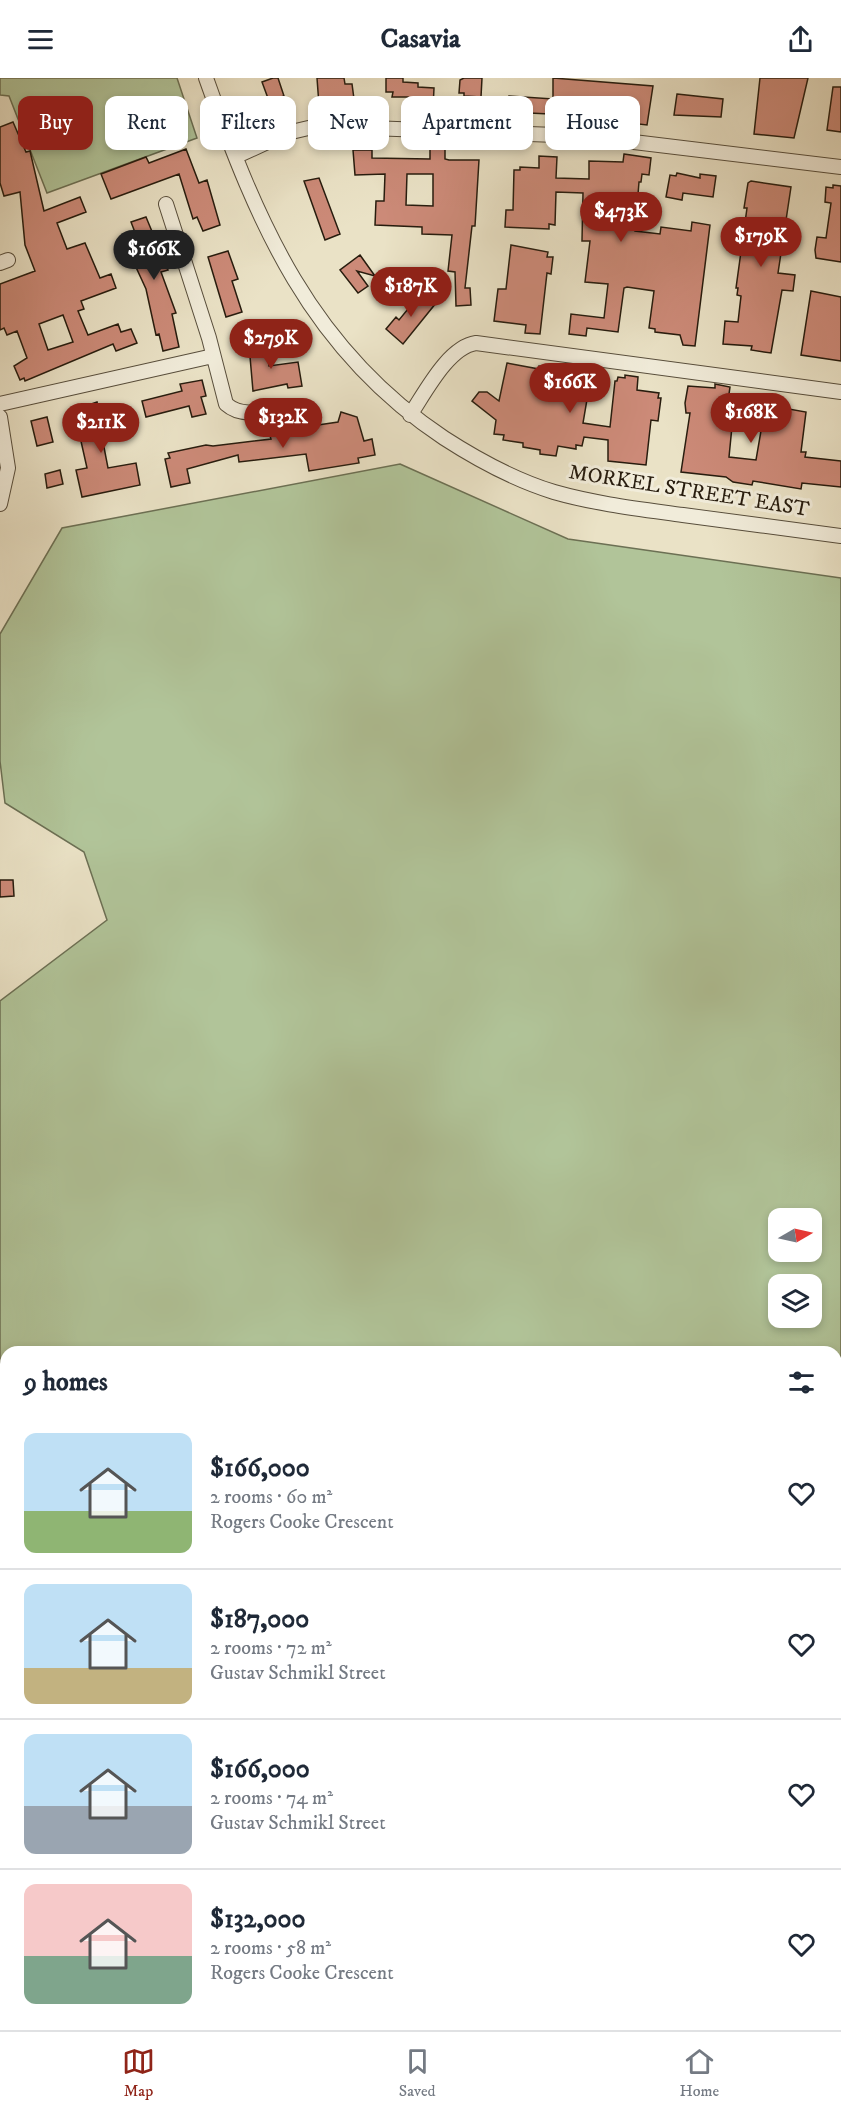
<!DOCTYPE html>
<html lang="en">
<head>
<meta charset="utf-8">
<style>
	:root { --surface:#fff; --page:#f6f6f7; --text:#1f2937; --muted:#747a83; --line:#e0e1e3; --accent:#8f2418 }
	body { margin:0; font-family:"IM FELL DW Pica",serif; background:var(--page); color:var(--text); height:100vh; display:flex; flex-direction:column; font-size:22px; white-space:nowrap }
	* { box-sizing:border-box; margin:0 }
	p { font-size:20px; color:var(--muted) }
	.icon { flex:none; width:33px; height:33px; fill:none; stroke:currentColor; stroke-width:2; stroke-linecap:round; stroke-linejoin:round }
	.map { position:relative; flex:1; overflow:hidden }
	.details { position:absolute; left:0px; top:1268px; width:842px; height:686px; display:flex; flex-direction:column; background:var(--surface); border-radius:18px 18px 0 0; box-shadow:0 3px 9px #0003 }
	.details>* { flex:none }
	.top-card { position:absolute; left:18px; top:18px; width:806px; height:54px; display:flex; gap:12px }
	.needle { width:39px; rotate:81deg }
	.fabs { position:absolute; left:768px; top:1130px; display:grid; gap:12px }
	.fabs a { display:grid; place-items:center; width:54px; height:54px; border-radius:12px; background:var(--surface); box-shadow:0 3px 9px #0003; font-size:30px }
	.price { position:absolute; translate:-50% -51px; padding:0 14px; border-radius:21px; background:var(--accent); color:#fff; font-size:20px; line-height:39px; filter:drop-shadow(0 2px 3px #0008) }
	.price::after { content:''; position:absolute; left:50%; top:36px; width:18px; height:14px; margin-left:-9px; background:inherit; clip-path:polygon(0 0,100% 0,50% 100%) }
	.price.selected { background:#222; color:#fff }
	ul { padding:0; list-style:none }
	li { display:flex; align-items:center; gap:18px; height:150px; padding:0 24px }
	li+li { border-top:2px solid var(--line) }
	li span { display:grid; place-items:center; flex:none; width:168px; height:120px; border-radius:12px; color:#555 }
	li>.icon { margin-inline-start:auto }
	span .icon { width:72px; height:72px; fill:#fffc; stroke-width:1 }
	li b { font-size:26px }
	h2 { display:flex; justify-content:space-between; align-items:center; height:72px; padding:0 24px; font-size:26px }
	.chip { padding:0 21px; border-radius:12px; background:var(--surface); box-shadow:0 3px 9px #0003; font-size:21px; line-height:54px }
	.chip.selected { background:var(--accent); color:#fff }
	header { display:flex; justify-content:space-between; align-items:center; height:78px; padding:0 24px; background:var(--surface); font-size:27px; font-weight:700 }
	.tab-bar { display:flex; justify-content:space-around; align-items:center; height:84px; border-top:2px solid var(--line); background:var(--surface); font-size:16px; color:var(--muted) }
	.tab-bar a { display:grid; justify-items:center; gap:3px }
	.tab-bar .selected { color:var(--accent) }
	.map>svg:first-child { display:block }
	.green { fill:#b1c499; stroke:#6c7054; stroke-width:1.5; fill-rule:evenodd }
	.building { fill:#cc8a78; stroke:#271c0e; stroke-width:1.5; fill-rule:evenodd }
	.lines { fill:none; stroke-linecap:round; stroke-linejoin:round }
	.minor-casing { stroke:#584e3c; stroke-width:16 }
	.minor { stroke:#f1ecda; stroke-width:14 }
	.labels { text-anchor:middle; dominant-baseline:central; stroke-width:6; stroke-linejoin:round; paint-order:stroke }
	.street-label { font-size:21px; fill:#271c0e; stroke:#f1ecda }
</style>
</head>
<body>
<header><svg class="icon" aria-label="menu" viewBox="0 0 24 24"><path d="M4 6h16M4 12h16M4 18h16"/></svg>Casavia<svg class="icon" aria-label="share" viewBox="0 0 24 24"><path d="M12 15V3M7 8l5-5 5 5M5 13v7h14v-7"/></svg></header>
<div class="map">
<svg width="841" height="1952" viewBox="0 0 841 1952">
	<rect width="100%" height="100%" fill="#eae2c6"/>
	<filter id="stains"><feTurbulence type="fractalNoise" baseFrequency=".00333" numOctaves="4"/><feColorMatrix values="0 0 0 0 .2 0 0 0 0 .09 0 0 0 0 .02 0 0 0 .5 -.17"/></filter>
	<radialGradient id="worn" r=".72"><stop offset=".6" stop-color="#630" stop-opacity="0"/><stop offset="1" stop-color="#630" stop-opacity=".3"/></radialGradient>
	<path class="green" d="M0,0h177l20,60 -150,55 -38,-97 -9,-1z
		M400,386l168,75 273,39v1452h-510l-1,-5h506v-673h-830v259l-6,-3v-607l107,-81 -23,-68 -79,-49 -5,-42v-127l62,-106zM778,1140h34v33h-34zM778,1206h34v33h-34z"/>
	<path class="building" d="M273,0h5l6,18 -15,5 -7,-19z
		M317,0h27l1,6h7l2,15 -35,6z
		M386,0h17v4l15,1v4l16,1 -1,21 -25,-1v-11h-16l1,-5h-7z
		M464,0h18l-1,19 -17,-1v-3h-5l1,-13z
		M553,0l100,8 -6,39 -25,-3v4l-23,-5 1,-13 -30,-1v8l-62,-3 1,-16 44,3z
		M760,0h48l-14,60 -40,-4z
		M833,9h8v45l-14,-2z
		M677,16l46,5 -2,18 -47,-2z
		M13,44l13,30 4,-1 14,60 36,-14 6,15 -29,11 10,26 18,-6 15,35 11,-4 5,14 -35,13 3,8 -6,2 10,24 30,-11 3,8 10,-3 6,14 -21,8 -3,-7 -88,37 -1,-3 -4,2 -6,-14 13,-8 -10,-27 -10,4 -3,-7 -4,2v-46l35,-13 -10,-26 -5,-53 -16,4 -4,-13v-56zM63,237l10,27 -25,8 -9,-26z
		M186,71l13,34 8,-3 13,45 -17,6 -6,-14 -4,2 -14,-45 -68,25 -10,-25 45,-17 3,6z
		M430,71h15v10l4,1h30l-4,66h-3l-7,62h5l1,17 -15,1 -1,-34 -7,-1 4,-36 -30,-1v-7l-47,-2 1,-24h8l1,-27 -30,1 -2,-25h19v8l58,1zM407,96h26v32l-27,-1z
		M624,76l27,4 -2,17 -7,-1 -1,8h-2l-4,49 25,3 1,-7 30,4 1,-9 18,3 -15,121 -12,-1 -3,-10 -25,-3v-3l-6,-1 5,-37 -27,-4 -3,1 -6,44 -31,-4 -1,8 -17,-2 2,-20 33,4 4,-34 -23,-2 5,-41h-8l1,-48 -27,-1 -1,33 -6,-1v5l-44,-2 1,-17h7l1,-40h6v-3l19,1v-12l18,1 -1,21 33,1v-18l34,1z
		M677,95l23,5v-4l16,2 -3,21 -30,-4 -1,7 -16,-3 4,-22 6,1z
		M319,100l21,56 -15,6 -21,-59z
		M751,103l40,6 -13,86 17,2 -2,16 -11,-1 -11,63 -20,-3 1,-4 -29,-2 2,-23 13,1 3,-26 -4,-1 1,-7h-2l11,-80h-3l4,-25z
		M833,107l8,1v76l-25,-4 -1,-8 2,-13 9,1 5,-35 -6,-1 1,-15 7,1z
		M146,139l22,53 -7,2 15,41 -4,1 7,33 -16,4 -4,-17 -3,1 -10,-46 -23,-50 13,-4 -5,-13z
		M511,167l37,7 -1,5h6l-2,17 -4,-1 -7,61 -15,-1 1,-8 -32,-4 4,-32h8z
		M228,173l10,28 -6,2 10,31 -16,5 -18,-60z
		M360,177l15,21 -18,-5 11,15 -10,7 -18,-23z
		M811,213l30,6v64l-40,-6z
		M422,214l14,11 -33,41 -17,-15 10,-12 3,3z
		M266,264l3,24 29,-4 4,24 -14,2 -1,-4 -34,7 -4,-46z
		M507,285l32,6v-3l16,2 -1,9 36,5 -7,41 27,4 5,-46h2l1,-4 7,1v-3l13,2 -1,13 22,3 -1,5h3l-3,23 -7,-1 -5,45 -38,-4v-21l-24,-3 -2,9 -6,-1v4l-18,-3 -2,10 -16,-2v-4l-17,-3v-4l-20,-3 1,-5 -10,-1 2,-14 -24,-19 7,-9h8l12,9z
		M202,302l4,16 -5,1 5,17 -14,3 -3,-11 -43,11 -4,-16 40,-10 -2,-7z
		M715,306l15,3 -2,14h4l2,5 -5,51 27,3 6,-35 -4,-1 2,-20 46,8 -5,40h5l-1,5 36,4v26l-39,-4 -1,6 -48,-8 -1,4 -19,-3 -7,-5 -45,-5 9,-59h-4l-1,-10 3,-17 27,2z
		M97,324l3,15 18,-2 4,17 -20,5 6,31 28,-5 4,22 -58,12 -6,-27 11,-2 -13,-58z
		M341,334l16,5 7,24 8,-2 3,16 -17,3 1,5 -50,8 -3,-17 -67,8 -1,-7 -51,14 3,14 -19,4 -6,-28 5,-1 -2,-5 38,-8 7,1 58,-7 -1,-3 28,-5 -1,-3 41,-6z
		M47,339l6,25 -16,4 -6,-25z
		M60,392l3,14 -16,4 -2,-14z
		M0,802h13l1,16 -14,1z"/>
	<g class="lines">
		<defs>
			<path id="minor" d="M206,0c52,146 104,271 238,360 34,22 71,42 110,54 42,12 86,17 129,23 53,7 105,14 158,21
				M237,78l50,-23 30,-7 267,10 257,31
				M166,126l43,134 17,66c17,15 39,6 60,3
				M0,185l8,-3
				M0,326l213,-48
				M410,337c15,-22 38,-68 66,-72l365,49
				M0,339l8,51 -8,36
				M0,1686l6,-1
				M0,1791l6,24
				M40,1947l1,5
				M195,1947l1,5"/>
		</defs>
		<use href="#minor" class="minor-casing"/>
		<use href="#minor" class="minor"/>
	</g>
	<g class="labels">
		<g class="street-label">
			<text transform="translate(689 413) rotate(9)">MORKEL STREET EAST</text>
		</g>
	</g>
	<rect width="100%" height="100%" filter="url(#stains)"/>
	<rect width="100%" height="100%" fill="url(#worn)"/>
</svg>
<div class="fabs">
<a><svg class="needle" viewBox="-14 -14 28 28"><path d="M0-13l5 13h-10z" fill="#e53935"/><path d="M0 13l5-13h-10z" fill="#747a83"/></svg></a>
<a><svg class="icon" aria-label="layers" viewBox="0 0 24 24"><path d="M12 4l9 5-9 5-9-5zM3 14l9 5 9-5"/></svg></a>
</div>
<b class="price" style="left:621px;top:165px">$473K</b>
<b class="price" style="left:761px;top:190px">$179K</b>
<b class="price selected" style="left:154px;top:203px">$166K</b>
<b class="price" style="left:411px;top:240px">$187K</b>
<b class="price" style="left:271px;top:292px">$279K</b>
<b class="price" style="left:570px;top:336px">$166K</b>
<b class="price" style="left:751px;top:366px">$168K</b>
<b class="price" style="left:283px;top:371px">$132K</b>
<b class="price" style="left:101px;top:376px">$211K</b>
<div class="top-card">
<a class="chip selected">Buy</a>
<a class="chip">Rent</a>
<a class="chip">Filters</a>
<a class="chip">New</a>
<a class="chip">Apartment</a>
<a class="chip">House</a>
</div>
<section class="details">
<h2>9 homes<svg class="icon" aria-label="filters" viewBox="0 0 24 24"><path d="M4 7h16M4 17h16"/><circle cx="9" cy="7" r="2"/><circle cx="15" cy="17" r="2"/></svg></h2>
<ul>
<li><span style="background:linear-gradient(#bfe0f5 65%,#8fb573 0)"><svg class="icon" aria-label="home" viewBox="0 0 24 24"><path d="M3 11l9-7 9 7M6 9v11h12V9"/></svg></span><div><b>$166,000</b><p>2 rooms · 60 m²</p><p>Rogers Cooke Crescent</p></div><svg class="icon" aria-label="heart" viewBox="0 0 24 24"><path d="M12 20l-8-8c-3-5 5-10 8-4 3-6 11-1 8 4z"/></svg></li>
<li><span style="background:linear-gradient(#bfe0f5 70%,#c2b280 0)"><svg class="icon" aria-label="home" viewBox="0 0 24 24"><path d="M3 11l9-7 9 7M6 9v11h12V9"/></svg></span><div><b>$187,000</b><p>2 rooms · 72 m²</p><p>Gustav Schmikl Street</p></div><svg class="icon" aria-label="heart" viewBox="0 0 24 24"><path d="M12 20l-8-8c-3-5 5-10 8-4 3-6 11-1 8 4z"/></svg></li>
<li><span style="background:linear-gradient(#bfe0f5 60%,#9aa5b1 0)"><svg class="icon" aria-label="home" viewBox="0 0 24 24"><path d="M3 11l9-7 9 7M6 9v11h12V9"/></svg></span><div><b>$166,000</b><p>2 rooms · 74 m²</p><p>Gustav Schmikl Street</p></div><svg class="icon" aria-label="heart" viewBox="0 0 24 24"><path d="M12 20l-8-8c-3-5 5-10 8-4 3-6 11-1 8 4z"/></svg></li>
<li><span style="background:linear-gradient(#f6c9c9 60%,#7fa58c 0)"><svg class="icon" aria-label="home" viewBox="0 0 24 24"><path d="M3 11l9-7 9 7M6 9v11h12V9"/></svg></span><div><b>$132,000</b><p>2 rooms · 58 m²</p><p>Rogers Cooke Crescent</p></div><svg class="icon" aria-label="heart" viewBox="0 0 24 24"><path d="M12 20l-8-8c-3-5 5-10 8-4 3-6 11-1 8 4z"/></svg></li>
</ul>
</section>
</div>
<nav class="tab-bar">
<a class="selected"><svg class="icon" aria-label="map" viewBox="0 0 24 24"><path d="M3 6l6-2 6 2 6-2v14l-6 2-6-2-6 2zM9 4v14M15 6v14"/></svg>Map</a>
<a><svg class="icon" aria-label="saved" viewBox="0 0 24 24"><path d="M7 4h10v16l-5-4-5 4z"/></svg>Saved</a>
<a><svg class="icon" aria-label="home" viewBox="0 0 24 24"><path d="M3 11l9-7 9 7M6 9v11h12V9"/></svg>Home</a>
</nav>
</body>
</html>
